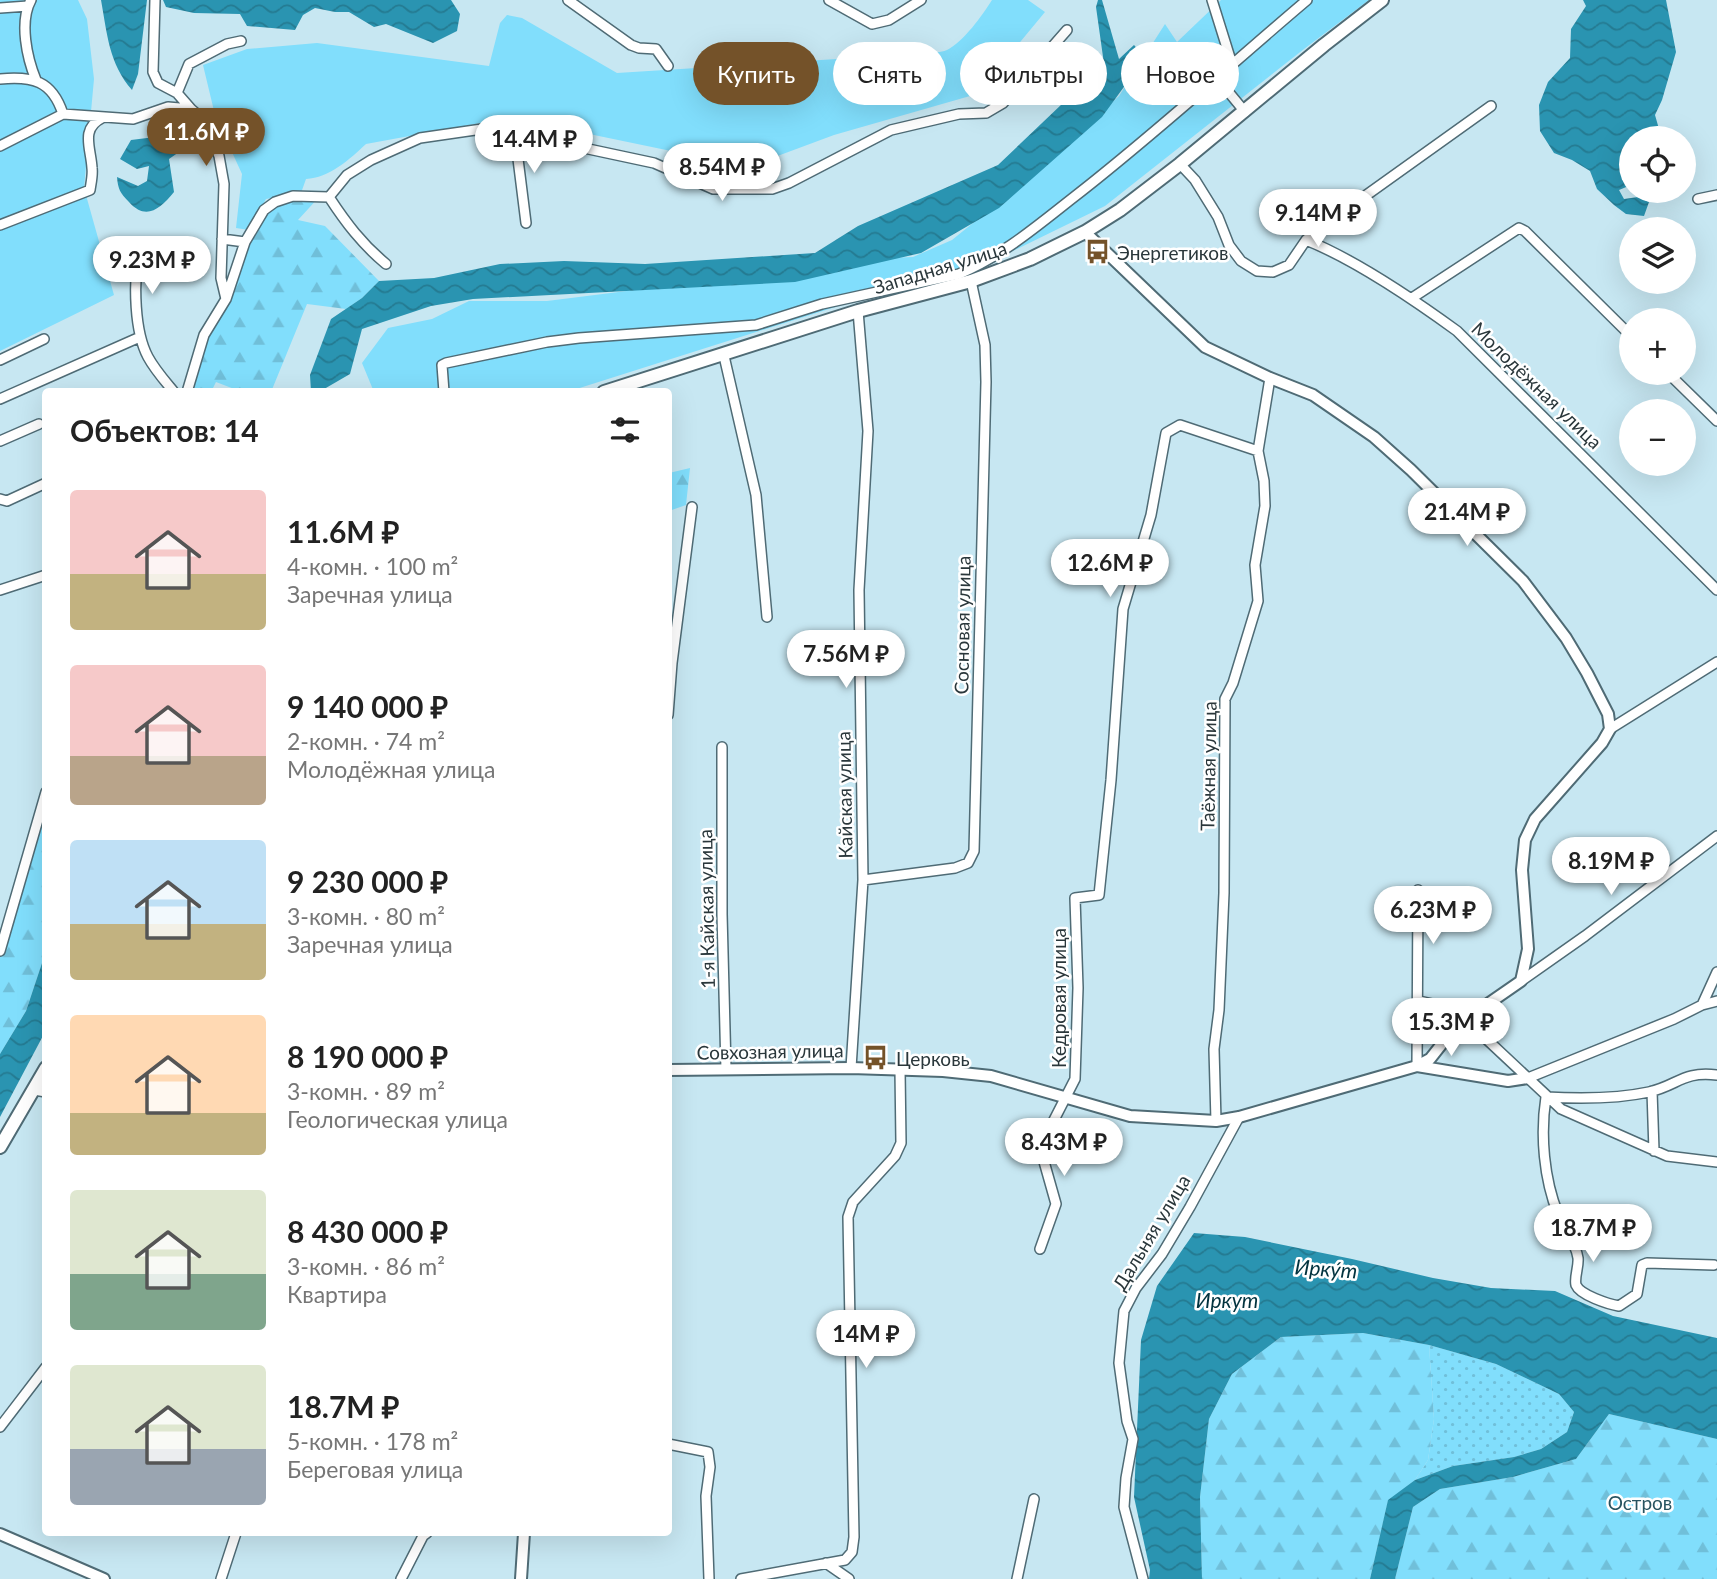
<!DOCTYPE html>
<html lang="ru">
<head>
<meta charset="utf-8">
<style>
	:root { --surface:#fff; --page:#f2f2f2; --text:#222; --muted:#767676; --accent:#745229 }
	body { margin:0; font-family:Lato,sans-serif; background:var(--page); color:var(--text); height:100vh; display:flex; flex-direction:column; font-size:26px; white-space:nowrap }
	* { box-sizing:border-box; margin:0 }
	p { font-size:23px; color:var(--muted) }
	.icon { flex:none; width:38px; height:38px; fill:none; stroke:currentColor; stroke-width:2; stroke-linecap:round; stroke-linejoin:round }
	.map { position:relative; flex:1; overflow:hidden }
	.details { position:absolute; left:42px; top:388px; width:630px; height:1148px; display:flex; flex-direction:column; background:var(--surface); border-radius:7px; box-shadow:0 7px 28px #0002 }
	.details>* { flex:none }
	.hud { position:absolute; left:693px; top:42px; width:665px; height:63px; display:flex; gap:14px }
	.fabs { position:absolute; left:1619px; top:126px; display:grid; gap:14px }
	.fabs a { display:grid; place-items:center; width:77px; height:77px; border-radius:50%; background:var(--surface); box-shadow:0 7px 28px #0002; font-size:35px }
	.price { position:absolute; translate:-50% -60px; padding:0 16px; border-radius:24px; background:#fff; color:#222; font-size:23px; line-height:46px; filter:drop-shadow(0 2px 4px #0008) }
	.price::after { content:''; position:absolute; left:50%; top:42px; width:21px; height:16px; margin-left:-10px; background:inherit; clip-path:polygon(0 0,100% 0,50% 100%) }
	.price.on { background:var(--accent); color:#fff }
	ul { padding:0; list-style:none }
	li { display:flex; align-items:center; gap:21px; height:175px; padding:0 28px }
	li span { display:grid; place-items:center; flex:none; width:196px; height:140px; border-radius:7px; color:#555 }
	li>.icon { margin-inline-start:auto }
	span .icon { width:84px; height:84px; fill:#fffc; stroke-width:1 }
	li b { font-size:30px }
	h2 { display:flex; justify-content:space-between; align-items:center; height:84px; padding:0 28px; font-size:30px }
	.chip { padding:0 24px; border-radius:32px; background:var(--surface); box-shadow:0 7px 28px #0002; font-size:24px; line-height:63px }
	.chip.on { background:var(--accent); color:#fff }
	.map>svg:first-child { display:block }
	.grass { fill:url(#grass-dots) }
	.forest { fill:url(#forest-firs) }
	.garden { fill:#81defc }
	.water { fill:url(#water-waves) }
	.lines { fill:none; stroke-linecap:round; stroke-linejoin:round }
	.minor-casing { stroke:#4f6b75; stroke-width:12 }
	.tertiary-casing { stroke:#4f6b75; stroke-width:14 }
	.secondary-casing { stroke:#4f6b75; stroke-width:16 }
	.minor { stroke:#fff; stroke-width:9 }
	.tertiary { stroke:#fff; stroke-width:10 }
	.secondary { stroke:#fff; stroke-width:12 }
	.labels { text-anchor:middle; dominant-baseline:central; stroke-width:5; stroke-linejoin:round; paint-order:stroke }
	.poi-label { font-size:19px; fill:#2a373b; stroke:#fff; text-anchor:start }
	.street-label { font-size:19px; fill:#2a373b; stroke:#fff }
	.park-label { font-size:19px; fill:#275360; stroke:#fff }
	.water-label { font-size:21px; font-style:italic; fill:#02333f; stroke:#fff }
</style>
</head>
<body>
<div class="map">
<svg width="1717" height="1579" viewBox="0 0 1717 1579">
	<defs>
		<pattern id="grass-dots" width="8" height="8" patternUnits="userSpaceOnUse" patternTransform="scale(1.75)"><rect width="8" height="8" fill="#81defc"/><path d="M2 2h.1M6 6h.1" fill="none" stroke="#70bfd9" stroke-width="1.8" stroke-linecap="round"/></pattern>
		<pattern id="forest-firs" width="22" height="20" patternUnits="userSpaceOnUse" patternTransform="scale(1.75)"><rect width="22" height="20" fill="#81defc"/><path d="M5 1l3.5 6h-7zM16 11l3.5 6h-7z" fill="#70bfd9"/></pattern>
		<pattern id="water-waves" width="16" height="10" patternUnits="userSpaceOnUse" patternTransform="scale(1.75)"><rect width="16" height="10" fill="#2a94b1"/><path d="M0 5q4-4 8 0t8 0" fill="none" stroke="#247a91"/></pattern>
	</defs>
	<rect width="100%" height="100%" fill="#c7e7f2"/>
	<path class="grass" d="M1429,1345l67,19 63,30 15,18 -7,20 -26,17 -27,8 -61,9 -38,14 13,-20 6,-41z"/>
	<path class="forest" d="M320,196l-22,24 27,6 54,55 -17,17 -16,11 -39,-5 -36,88h-29l-26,-10 -5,10h-24l17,-57 21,-36 20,-57 30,-40z
		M690,468l-4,37 -17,6v-38z
		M45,792v162l-19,57 -26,43v-103z
		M1363,1333l66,12 5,74 -6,41 -13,20 -27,21 -18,78h-168l-2,-82 9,-78 23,-45 49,-37z
		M1609,1414l108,25v140h-322l18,-72 27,-18 73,-12 63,-18z"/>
	<path class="garden" d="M0,0h78l9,19 7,60 -10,109 30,107 -114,56z
		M992,0h36l17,12 -68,82 -143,41 -86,32 -178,-37 -68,-11 -136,25c-16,15 -37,34 -60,35l-5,14 -35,6 -17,31 -13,-2 6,-54 -27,-59 -12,-50 44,-16 70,-6 172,23 11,-43 7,-8 15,3 95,55 251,-16c15,0 67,-2 79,-7 17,-9 35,-34 45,-50z
		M1221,0h148l-65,49 -199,157 -131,64 -104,26 -303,96h-193l-12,-29 26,-35 44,-9 37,-18h78l342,-43 24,-1 39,-17 90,-73 77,-71 46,-72 12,18z"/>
	<path class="water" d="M101,0h46l-9,74 -6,16c-23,-26 -25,-57 -31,-90z
		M163,0h288l9,14 -3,17 -24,12 -47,-19 -12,3 -25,-15h-14l-20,-4 -12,7 -8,15 -48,-4 -7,-12 -46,-1 -28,-6z
		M1098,0h4l17,59 15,-14 11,13 -43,59 -103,91 -78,45 -126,29 -322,17 -42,7 -69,23 -12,45 -31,18h-8l-1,-17 21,-56 31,-21 17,-17 55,-3 66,-14 64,-3 81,3 170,-11 43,-27 140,-61 106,-101 -8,-57z
		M1583,0h83l10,52 -14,48 -7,15 4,14 -1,9h-27v47l-12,5 5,9 14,-2 11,5 -5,14 -18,-2 -12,-9 -17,-16 -7,-18 -18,-11 -18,-7 -14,-22 -1,-26 9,-23 22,-24 1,-29 15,-23z
		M155,137l23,4 1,11 -10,7 5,33c-14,17 -28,29 -45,10 -9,-9 -11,-13 -12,-25l21,9 9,-5 2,-15 -12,3 -17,-10 11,-19z
		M45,954v78l-45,85v-63l26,-43z
		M1194,1233l51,4 107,22 81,19 58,10 64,3 58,25 104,22v101l-108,-25 -33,45 -63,18 -73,12 -27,18 -18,72h-25l18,-79 27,-20 38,-14 61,-9 27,-8 26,-17 7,-20 -15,-18 -63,-30 -67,-19 -66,-12 -82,4 -49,37 -23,45 -9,78 2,82h-53l1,-9 -16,-73 7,-157 16,-54z"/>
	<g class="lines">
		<defs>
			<path id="minor" d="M31,0c-12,22 -4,58 5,80
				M155,0l-2,72 5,11 19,10
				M568,0l63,45 8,3 17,1 12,17
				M829,0l43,24 17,-4 32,-20
				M1212,0l20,64
				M0,8l28,-2
				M1217,78l28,34
				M0,79c32,-3 52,1 63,35l70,5 35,-12 23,2 14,12 14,35 5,28 -3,94 5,21
				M191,109l-14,-16 12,-29 38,-20 14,-3
				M517,129v22l9,72
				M0,146l63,-32
				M1180,164l15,16 23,37 11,28 12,16 16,10 16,1 16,-7 17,-25 13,-11 172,-123
				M329,197l18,-22 24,-15 49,-22 69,-10 28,1 34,12 103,22 59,26h59l17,-6 102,-53 68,-16 27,-1 17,-10 64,-73
				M1698,199l19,-4
				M0,225l90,-35c1,-7 3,-15 2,-22 -1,-20 -12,-39 10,-50
				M222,239l23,3
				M1306,240c50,20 107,59 151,91l260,259
				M138,255c-4,29 -4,76 10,102 7,13 17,24 26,35
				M1412,298l107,-70 6,3 106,105
				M724,356l32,139 11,122
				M0,360l44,-21
				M1668,373l49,48
				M187,392l17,-57 22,-36 19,-57 19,-32 11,-8 18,-6 36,1c17,26 33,47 57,67
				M444,392l-2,-27 4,-2 101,-21 32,-4 177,-13 66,-21 137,-30c43,-18 78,-48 115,-77 80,-62 155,-131 233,-197
				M0,399l140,-62
				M0,441l39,-17
				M0,499l7,2 39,-18
				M0,590l46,-15
				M668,715l4,-52 20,-156
				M1610,729l107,-67
				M722,747v167l4,155
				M863,880l92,-12 13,-5 6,-12 12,-469 -1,-37 -14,-64
				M0,951l46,-159
				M1521,981l64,-45 132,-100
				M1419,1001l27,6 19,12 96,90 106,47 50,6
				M1702,1005l15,-33
				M1417,1066l1,-176
				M851,1068l12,-188 -4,-290 9,-159 -10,-120
				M1528,1078l146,-59 28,-14 15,-4
				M34,1090l12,2
				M1652,1091l2,60
				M1216,1121l-2,-72 5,-39 5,-117 1,-194 8,-16 25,-82 -3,-36 10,-59 -1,-25 -6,-30 12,-73
				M1040,1249l16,-45 -13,-46 11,-38 21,-41 3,-91 -3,-90 24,-3 12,-115 12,-171 28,-94 15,-82 14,-8 78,26
				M1714,1265l-67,-2 -5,2 -5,29 -18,12c-11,-2 -39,-11 -43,-21 -2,-8 3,-18 2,-27 -2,-15 -14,-30 -20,-44 -14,-35 -18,-79 -12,-117 34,2 70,2 103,-5 30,-7 33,-21 68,-17
				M0,1427l46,-60
				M668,1444l40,8 2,15 -4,29 3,83
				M826,1563l23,16
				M221,1579l15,-46
				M401,1579l22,-43 4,-3
				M741,1579l104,-19 7,-8 2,-15 -6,-320 5,-15 42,-46 6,-13 -1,-73
				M1017,1579l17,-80
				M1143,1579l-19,-72 2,-29 7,-39 -6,-18 -8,-58 5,-52 12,-23 26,-34 28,-47 49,-90"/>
			<path id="tertiary" d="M1085,232l120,115 65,31 43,17 61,42 37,33 112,111 43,57 21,35 21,41 2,15 -8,14 -67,76 -10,21 -3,30 6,79 -7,32 -65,45 -26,33 -13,7
				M668,1070l183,-2 92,3 48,5 139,40 86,5 23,-4 178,-51 91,15 20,-3
				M0,1534l104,45
				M521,1579l3,-46"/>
			<path id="secondary" d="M604,392l254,-81 113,-30 59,-22 55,-27 35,-22 60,-46 144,-119 58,-45
				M0,1147l46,-79"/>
		</defs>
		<use href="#minor" class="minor-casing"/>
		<use href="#tertiary" class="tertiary-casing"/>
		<use href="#secondary" class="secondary-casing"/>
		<use href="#minor" class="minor"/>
		<use href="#tertiary" class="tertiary"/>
		<use href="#secondary" class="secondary"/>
	</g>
	<defs>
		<symbol id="bus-bare" viewBox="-9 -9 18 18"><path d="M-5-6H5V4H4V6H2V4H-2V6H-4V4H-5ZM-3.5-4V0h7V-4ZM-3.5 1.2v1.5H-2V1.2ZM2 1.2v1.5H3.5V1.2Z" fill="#745229" stroke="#fff" stroke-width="2.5" paint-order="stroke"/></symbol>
	</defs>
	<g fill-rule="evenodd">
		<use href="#bus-bare" x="1080" y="234" width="35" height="35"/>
		<use href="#bus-bare" x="858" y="1040" width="35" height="35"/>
	</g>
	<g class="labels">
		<g class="poi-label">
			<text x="1117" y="252">Энергетиков</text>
			<text x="896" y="1058">Церковь</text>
		</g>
		<g class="street-label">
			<text transform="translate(940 267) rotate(-17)">Западная улица</text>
			<text transform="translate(1537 385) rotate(44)">Молодёжная улица</text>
			<text transform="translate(962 625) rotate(-89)">Сосновая улица</text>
			<text transform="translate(1208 766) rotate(-89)">Таёжная улица</text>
			<text transform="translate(844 795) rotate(-91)">Кайская улица</text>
			<text transform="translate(706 909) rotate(-91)">1-я Кайская улица</text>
			<text transform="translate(1058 998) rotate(-90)">Кедровая улица</text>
			<text transform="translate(770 1051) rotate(-1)">Совхозная улица</text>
			<text transform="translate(1151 1232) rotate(-59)">Дальняя улица</text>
		</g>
		<g class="park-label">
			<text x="1640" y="1502">Остров</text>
		</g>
		<g class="water-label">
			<text transform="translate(1326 1268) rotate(4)">Ирку́т</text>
			<text x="1227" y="1299">Иркут</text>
		</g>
	</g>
</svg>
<div class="fabs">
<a><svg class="icon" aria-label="locate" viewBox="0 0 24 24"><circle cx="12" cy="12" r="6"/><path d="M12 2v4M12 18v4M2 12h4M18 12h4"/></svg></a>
<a><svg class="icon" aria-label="layers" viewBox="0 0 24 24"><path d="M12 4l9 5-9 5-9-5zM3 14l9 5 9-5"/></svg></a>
<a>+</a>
<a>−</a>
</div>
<b class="price on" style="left:206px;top:168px">11.6M ₽</b>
<b class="price" style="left:534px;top:175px">14.4M ₽</b>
<b class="price" style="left:722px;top:203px">8.54M ₽</b>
<b class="price" style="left:1318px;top:249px">9.14M ₽</b>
<b class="price" style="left:152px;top:296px">9.23M ₽</b>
<b class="price" style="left:1467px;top:548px">21.4M ₽</b>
<b class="price" style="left:1110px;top:599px">12.6M ₽</b>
<b class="price" style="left:846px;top:690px">7.56M ₽</b>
<b class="price" style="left:1611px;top:897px">8.19M ₽</b>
<b class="price" style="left:1433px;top:946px">6.23M ₽</b>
<b class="price" style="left:1451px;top:1058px">15.3M ₽</b>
<b class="price" style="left:1064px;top:1178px">8.43M ₽</b>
<b class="price" style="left:1593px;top:1264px">18.7M ₽</b>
<b class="price" style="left:866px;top:1370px">14M ₽</b>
<div class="hud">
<a class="chip on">Купить</a>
<a class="chip">Снять</a>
<a class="chip">Фильтры</a>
<a class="chip">Новое</a>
</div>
<section class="details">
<h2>Объектов: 14<svg class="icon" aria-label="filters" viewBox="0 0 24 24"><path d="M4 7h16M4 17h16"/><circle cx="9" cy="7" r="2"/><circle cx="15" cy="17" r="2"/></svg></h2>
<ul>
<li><span style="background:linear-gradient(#f6c9c9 60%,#c2b280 0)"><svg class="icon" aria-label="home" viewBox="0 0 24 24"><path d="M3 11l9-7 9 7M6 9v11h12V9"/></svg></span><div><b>11.6M ₽</b><p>4-комн. · 100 m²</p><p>Заречная улица</p></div></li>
<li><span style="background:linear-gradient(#f6c9c9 65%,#b9a48a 0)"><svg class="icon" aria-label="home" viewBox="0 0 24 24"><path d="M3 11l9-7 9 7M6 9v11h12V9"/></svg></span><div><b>9 140 000 ₽</b><p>2-комн. · 74 m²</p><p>Молодёжная улица</p></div></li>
<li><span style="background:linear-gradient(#bfe0f5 60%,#c2b280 0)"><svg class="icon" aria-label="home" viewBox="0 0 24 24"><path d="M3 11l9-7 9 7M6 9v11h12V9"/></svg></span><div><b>9 230 000 ₽</b><p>3-комн. · 80 m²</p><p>Заречная улица</p></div></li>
<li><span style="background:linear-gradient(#ffd9b3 70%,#c2b280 0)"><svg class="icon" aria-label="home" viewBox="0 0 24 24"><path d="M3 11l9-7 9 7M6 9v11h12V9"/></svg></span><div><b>8 190 000 ₽</b><p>3-комн. · 89 m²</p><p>Геологическая улица</p></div></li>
<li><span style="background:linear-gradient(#dfe7d0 60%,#7fa58c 0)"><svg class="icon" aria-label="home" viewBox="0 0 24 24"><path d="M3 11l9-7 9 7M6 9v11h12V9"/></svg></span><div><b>8 430 000 ₽</b><p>3-комн. · 86 m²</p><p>Квартира</p></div></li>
<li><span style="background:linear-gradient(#dfe7d0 60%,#9aa5b1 0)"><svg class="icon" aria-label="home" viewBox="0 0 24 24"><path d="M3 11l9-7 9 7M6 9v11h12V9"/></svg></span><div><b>18.7M ₽</b><p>5-комн. · 178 m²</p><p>Береговая улица</p></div></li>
</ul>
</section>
</div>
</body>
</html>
